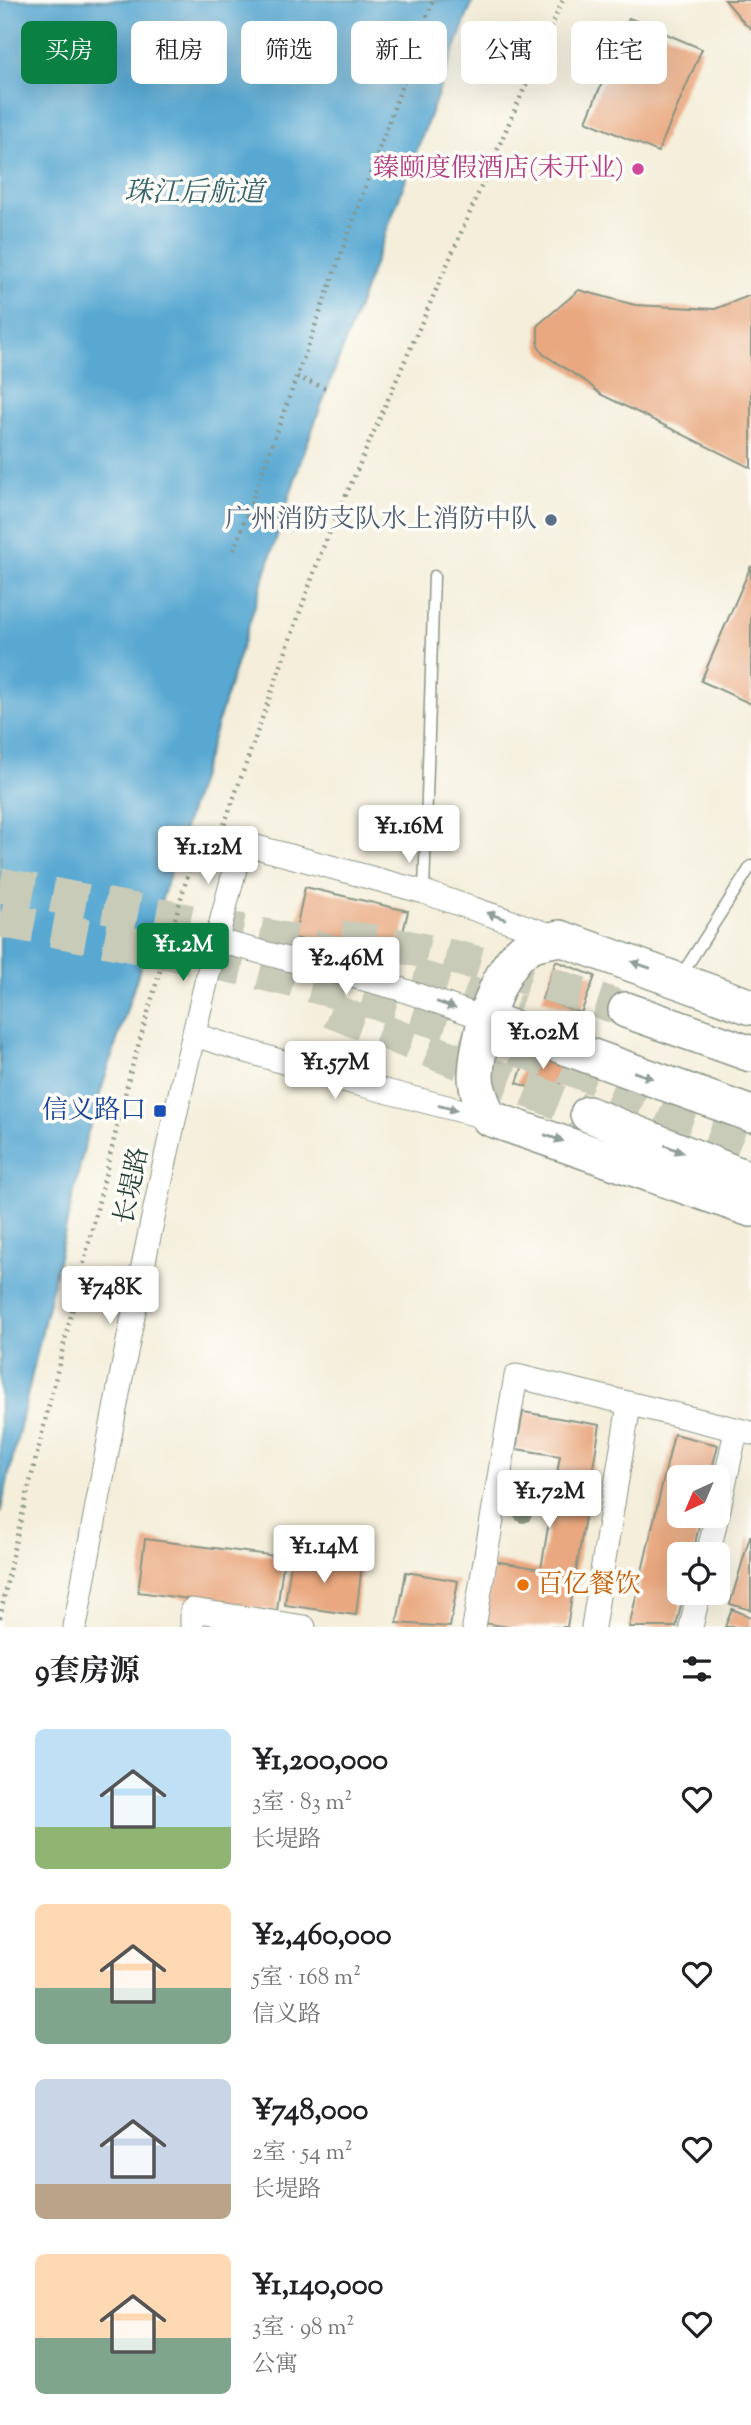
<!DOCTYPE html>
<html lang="zh">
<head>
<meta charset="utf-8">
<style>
	:root { --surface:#fff; --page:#f2f2f2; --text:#202124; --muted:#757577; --accent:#0b8043 }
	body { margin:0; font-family:"Sorts Mill Goudy","Noto Serif SC",serif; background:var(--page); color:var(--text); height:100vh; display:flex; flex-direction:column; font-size:26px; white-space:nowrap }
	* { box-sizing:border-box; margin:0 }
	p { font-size:23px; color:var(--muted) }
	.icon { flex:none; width:38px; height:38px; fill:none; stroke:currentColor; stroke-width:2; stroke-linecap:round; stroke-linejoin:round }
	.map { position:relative; height:1627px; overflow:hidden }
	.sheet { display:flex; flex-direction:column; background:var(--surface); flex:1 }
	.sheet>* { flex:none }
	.banner { position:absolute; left:21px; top:21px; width:710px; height:63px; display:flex; gap:14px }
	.needle { width:46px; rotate:224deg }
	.fabs { position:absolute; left:667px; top:1465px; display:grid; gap:14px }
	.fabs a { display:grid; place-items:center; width:63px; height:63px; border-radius:10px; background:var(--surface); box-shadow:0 7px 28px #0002; font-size:35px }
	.price { position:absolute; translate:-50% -60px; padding:0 16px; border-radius:7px; background:#fff; color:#222; font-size:23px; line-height:46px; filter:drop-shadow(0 2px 4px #0008) }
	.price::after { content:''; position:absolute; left:50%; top:42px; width:21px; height:16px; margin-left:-10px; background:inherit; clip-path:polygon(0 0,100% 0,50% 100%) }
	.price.current { background:var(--accent); color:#fff }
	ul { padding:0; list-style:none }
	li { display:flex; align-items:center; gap:21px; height:175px; padding:0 35px }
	li span { display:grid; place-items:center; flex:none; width:196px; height:140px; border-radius:10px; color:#555 }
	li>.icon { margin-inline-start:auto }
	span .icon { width:84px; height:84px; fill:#fffc; stroke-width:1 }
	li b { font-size:30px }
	h2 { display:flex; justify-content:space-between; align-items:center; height:84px; padding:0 35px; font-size:30px }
	.chip { padding:0 24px; border-radius:10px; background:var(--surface); box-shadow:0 7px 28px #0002; font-size:24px; line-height:63px }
	.chip.current { background:var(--accent); color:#fff }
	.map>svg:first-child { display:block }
	.water { fill:#58a8d2; stroke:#3c7283; stroke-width:2 }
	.building { fill:#e9a87f }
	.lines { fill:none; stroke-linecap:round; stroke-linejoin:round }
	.primary-tunnel { stroke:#c9cbb9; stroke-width:35; stroke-dasharray:35 18; stroke-linecap:butt }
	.service-casing { stroke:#8a9687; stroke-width:13 }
	.minor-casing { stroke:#8a9687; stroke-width:25 }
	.primary-casing { stroke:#8a9687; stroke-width:38 }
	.path { stroke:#8a9687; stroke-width:4.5; stroke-dasharray:2 5; stroke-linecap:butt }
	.service { stroke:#fff; stroke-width:10 }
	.minor { stroke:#fff; stroke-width:23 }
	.primary { stroke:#fff; stroke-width:35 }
	.tree { fill:#93a289 }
	.oneway { fill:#8f9e9a }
	.hotel-dot { fill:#d1479c; stroke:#fdfcf7; stroke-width:2.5 }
	.service-dot { fill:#5c6f8a; stroke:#fdfcf7; stroke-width:2.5 }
	.transit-dot { fill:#1a4fb4; stroke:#fdfcf7; stroke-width:2.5 }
	.food-dot { fill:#e8710a; stroke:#fdfcf7; stroke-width:2.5 }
	.labels { text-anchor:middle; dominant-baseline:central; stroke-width:7; stroke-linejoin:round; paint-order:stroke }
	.hotel-label { font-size:26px; fill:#b23c85; stroke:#fdfcf7; text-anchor:end }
	.service-label { font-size:26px; fill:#4e5e75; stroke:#fdfcf7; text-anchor:end }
	.transit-label { font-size:26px; fill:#164399; stroke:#fdfcf7; text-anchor:end }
	.street-label { font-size:26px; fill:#1f3d34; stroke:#fdfcf7 }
	.food-label { font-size:26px; fill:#c56008; stroke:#fdfcf7; text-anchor:start }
	.water-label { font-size:28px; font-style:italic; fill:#33626b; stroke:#fdfcf7 }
</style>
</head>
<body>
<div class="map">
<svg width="751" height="1627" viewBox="0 0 751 1627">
	<rect width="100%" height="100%" fill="#fdfcf7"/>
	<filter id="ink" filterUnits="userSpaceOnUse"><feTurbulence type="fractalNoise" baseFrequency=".0143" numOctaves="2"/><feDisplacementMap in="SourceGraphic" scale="14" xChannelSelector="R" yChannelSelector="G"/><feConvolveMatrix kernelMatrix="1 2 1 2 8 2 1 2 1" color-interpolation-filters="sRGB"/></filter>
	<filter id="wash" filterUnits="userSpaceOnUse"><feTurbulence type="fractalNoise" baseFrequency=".00686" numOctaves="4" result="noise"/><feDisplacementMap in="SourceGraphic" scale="28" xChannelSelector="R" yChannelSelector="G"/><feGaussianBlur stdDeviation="1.57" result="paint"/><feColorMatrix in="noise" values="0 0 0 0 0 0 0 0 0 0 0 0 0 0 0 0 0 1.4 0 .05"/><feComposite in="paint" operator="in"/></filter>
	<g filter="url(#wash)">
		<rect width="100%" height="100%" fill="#f4eeda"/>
		<path class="water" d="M0,0h473l-171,457 -215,678 -87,379z"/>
		<g id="blocks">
			<path class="building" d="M725,0h26v28l-6,-4z
				M629,18l73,31 -44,103 -72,-31z
				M579,290l56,15 80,4 36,-14v173l-151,-74 -12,-11 -45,-29 -5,-8v-21z
				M751,566v138l-50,-23z
				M305,887l103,24 -12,51 -102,-24z
				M556,961l39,15 -14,37 -39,-14z
				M530,1045l39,14 -14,38 -38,-14z
				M523,1412l77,13 -33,202h-59l-24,-4 10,-62 47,8 19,-113 -44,-7z
				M674,1434l44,11 -8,32h-31v39h22l-8,38h-14v38h5l-8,35h-47z
				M750,1536h1v74l-21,-6z
				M145,1539l139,18 -7,54 -139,-19z
				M292,1555l70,9 -6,51 -71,-10z
				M406,1572l52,9 -8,46 -53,-4z
				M732,1609l19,8v10h-26z"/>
		</g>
	</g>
	<g filter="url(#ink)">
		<use href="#blocks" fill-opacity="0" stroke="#8a9687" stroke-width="2"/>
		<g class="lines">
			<path class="primary-tunnel" d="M0,885l296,57 152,44 71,26
				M0,920c130,23 261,49 388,86 122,36 247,86 363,136
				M341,938c99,10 191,39 285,72
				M330,1010l258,104"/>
			<defs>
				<path id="service" d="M424,892l10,-316
					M680,977l71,-111"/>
				<path id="minor" d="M215,940l182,48 90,31
					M194,1035l145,44 150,39
					M718,1513l18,-82
					M708,1554l9,-38
					M75,1627c47,-263 97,-527 167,-784l182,49 132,45
					M192,1627v-17l112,17
					M474,1627l42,-251 235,57
					M593,1627l36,-222
					M691,1627l8,-35"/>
				<path id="primary" d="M751,1007l-191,-69c-8,2 -19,3 -27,6 -36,16 -56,96 -57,132 0,14 7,29 13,42l262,91
					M626,1010l125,44
					M487,1019l264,95
					M588,1114l163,66"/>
			</defs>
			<use href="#service" class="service-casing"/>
			<use href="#minor" class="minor-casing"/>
			<use href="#primary" class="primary-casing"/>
			<path class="path" d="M297,377l30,12
				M234,550l199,-550
				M222,831l100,-281 241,-550
				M0,1618l12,-62 118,-482 67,-231 23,-10"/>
			<use href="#service" class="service"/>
			<use href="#minor" class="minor"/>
			<use href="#primary" class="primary"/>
		</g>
		<circle class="tree" cx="523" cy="1514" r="9"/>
		<defs><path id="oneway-solid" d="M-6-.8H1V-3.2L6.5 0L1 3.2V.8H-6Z" transform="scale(1.75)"/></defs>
		<g class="oneway">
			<use href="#oneway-solid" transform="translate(496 916) rotate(-161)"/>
			<use href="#oneway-solid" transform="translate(641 965) rotate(-161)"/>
			<use href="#oneway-solid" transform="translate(446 1005) rotate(19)"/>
			<use href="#oneway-solid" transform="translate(643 1075) rotate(19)"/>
			<use href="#oneway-solid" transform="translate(448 1108) rotate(14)"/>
			<use href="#oneway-solid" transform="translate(554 1138) rotate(19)"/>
			<use href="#oneway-solid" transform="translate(674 1149) rotate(22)"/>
		</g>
	</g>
	<circle class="hotel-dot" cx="638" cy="169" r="7"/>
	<circle class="service-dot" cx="551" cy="520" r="7"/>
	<rect class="transit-dot" x="153" y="1104" width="14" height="14" rx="3.5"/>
	<circle class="food-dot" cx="523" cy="1585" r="7"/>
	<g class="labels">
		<g class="hotel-label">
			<text x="624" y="169">臻颐度假酒店(未开业)</text>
		</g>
		<g class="service-label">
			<text x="537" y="520">广州消防支队水上消防中队</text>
		</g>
		<g class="transit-label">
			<text x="146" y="1111">信义路口</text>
		</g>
		<g class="street-label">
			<text transform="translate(133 1186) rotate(-78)">长堤路</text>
		</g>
		<g class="food-label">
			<text x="537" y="1585">百亿餐饮</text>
		</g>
		<g class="water-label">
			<text x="194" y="194">珠江后航道</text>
		</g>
	</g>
</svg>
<div class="fabs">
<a><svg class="needle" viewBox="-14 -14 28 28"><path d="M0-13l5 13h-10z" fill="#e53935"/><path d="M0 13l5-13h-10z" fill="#757577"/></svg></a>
<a><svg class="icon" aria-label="locate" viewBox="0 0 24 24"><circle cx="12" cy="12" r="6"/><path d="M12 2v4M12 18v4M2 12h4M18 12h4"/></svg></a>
</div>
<b class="price" style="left:409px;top:865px">¥1.16M</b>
<b class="price" style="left:208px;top:886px">¥1.12M</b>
<b class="price current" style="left:183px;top:983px">¥1.2M</b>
<b class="price" style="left:346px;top:997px">¥2.46M</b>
<b class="price" style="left:543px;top:1071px">¥1.02M</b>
<b class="price" style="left:335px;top:1101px">¥1.57M</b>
<b class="price" style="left:110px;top:1326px">¥748K</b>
<b class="price" style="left:549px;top:1530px">¥1.72M</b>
<b class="price" style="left:324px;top:1585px">¥1.14M</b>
<div class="banner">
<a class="chip current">买房</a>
<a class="chip">租房</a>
<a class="chip">筛选</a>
<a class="chip">新上</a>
<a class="chip">公寓</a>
<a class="chip">住宅</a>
</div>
</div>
<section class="sheet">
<h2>9套房源<svg class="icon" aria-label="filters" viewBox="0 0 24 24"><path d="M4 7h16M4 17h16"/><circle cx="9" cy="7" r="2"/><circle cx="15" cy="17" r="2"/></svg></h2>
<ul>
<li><span style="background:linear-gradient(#bfe0f5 70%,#8fb573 0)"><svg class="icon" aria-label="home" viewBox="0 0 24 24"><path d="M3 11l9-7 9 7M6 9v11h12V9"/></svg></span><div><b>¥1,200,000</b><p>3室 · 83 m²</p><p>长堤路</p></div><svg class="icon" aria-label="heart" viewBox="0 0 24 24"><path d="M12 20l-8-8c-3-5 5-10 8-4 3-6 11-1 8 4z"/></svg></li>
<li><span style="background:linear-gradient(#ffd9b3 60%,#7fa58c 0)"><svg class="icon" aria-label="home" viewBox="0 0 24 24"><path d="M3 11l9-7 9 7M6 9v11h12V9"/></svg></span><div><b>¥2,460,000</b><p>5室 · 168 m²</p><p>信义路</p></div><svg class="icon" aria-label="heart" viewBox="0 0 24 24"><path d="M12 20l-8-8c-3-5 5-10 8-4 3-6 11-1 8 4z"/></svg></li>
<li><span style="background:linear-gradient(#c9d6e8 75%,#b9a48a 0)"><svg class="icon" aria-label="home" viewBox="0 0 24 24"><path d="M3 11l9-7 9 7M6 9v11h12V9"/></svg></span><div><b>¥748,000</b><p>2室 · 54 m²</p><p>长堤路</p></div><svg class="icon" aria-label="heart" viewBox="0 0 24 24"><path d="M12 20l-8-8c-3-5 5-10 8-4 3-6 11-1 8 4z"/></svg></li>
<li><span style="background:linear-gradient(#ffd9b3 60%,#7fa58c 0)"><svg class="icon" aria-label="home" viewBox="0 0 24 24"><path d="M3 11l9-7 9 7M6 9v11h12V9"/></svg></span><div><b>¥1,140,000</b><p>3室 · 98 m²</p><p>公寓</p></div><svg class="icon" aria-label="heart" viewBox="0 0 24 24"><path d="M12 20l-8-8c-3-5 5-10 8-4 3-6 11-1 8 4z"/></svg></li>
</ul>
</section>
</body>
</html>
